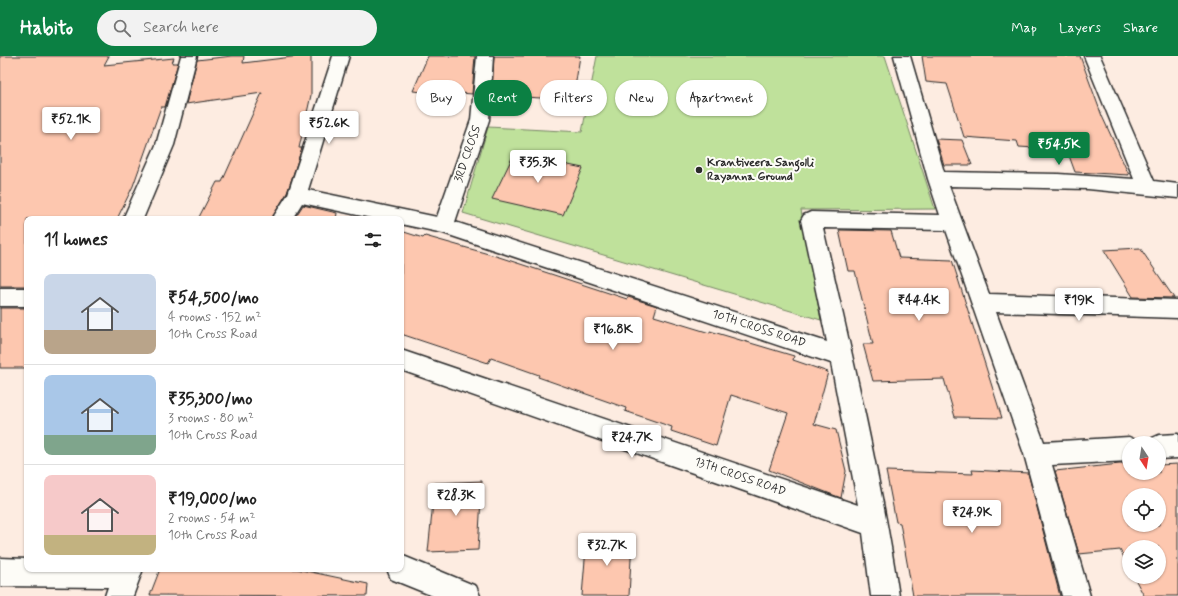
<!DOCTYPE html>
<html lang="en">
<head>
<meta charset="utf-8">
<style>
	:root { --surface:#fff; --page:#f2f2f2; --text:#222; --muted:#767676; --line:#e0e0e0; --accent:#0b8043 }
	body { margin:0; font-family:Mynerve,sans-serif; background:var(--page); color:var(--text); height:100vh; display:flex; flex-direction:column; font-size:15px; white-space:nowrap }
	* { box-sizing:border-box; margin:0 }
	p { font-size:13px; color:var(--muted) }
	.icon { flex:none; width:22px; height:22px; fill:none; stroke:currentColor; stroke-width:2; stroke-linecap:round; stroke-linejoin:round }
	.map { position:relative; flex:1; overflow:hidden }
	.details { position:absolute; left:24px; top:160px; width:380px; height:356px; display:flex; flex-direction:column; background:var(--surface); border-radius:8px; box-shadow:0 1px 3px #0004 }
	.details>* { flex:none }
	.banner { position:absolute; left:416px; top:24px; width:380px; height:36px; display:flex; gap:8px }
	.needle { width:26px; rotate:168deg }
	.tools { position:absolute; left:1122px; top:380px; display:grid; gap:8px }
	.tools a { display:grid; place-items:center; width:44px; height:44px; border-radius:50%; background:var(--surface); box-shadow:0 1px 3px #0004; font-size:20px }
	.price { position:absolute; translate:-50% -34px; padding:0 9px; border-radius:4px; background:#fff; color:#222; font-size:13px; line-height:26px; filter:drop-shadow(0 1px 2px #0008) }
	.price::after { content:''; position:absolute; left:50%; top:24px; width:12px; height:9px; margin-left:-6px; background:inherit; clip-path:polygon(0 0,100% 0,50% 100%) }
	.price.current { background:var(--accent); color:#fff }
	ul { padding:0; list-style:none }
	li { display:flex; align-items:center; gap:12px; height:100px; padding:0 20px }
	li+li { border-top:1px solid var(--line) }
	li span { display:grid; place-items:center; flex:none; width:112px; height:80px; border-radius:8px; color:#555 }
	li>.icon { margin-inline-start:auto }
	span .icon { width:48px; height:48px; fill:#fffc; stroke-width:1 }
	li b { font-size:17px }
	h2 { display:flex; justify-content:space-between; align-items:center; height:48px; padding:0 20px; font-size:17px }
	.pill { padding:0 14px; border-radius:18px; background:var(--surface); box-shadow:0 1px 3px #0004; font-size:14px; line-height:36px }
	.pill.current { background:var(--accent); color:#fff }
	header { display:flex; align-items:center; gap:24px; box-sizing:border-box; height:56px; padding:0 20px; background:var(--accent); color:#fff }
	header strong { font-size:19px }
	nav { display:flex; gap:22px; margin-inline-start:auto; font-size:14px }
	.search { width:280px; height:36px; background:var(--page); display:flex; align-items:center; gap:10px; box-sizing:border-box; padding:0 14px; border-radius:22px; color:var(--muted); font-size:15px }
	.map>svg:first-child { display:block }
	.green { fill:#bfe19b; stroke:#758663 }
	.building { fill:#fdc7af; stroke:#2b2b2b; fill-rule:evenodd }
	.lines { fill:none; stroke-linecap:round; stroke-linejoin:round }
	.minor-casing { stroke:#2b2b2b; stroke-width:3 }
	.minor { fill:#fdfcf7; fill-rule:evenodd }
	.poi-dot { fill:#2b2b2b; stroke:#fdfcf7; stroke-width:1.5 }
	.labels { text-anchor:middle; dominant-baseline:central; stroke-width:4; stroke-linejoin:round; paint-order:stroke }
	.street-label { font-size:12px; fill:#2b2b2b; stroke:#fdfcf7 }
	.poi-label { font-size:12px; font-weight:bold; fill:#2b2b2b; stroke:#fdfcf7; text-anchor:start }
</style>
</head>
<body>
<header>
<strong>Habito</strong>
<div class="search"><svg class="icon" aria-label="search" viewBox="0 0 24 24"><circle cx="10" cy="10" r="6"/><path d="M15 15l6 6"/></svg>Search here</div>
<nav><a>Map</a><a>Layers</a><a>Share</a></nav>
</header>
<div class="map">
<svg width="1178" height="540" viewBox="0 0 1178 540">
	<rect width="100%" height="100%" fill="#fdece1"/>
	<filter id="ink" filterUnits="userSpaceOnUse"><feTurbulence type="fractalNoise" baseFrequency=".025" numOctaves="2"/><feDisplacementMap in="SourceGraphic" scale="8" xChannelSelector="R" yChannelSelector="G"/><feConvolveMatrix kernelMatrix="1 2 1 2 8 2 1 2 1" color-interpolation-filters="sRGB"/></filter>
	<g filter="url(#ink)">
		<path class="green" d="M597,0h288l50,153 -134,1 20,110 -358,-107 25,-86 94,5z"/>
		<path class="building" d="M0,0h109l-5,9 70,-7 -2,5h6l-13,44h-4l-28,79 -16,33h-90v67h-27z
			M232,0h12l-1,7 57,-7h11v39l-12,53h3l-15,45 -16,26h-73l19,-37h5l40,-89 -76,11 11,-44z
			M428,0h47l-3,38 -11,-1 -1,3 -47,-5z
			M494,0h86l-7,44 -81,-5z
			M922,0h158l22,60 27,59 -54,-3 -8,-22 -48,-3 -2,-6 -53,-4 -17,-53 -21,-2z
			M936,83l26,1 10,25h-28z
			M514,98l69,14 -20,47 -71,-16z
			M303,149l34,8 -1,6h-42z
			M839,174l52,1 8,27 53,2 50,158 -47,-1 -11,-38 -71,2 -10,-37h10l-18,-73h-7z
			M401,175l22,7 2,-2 74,21 128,42 1,-2 29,9 -3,10 56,17v-2l84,25 -1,4 35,12 -14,52 22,6 10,41 -5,27 -72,-28 19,-57 -57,-18 -15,51 -45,-15 1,-4 -47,-16 1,-3 -88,-31 1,-2 -48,-17 -3,5 -87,-29z
			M1140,192l34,50 -41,-1 -29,-47z
			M0,252h27v60h-27z
			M1129,407v10h30v-8l19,-1v132h-34l-10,-19h25v-30h-30v20l-9,-17 -41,4 -24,-83zM1129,439h30v30h-30z
			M972,414l56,3 32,123h-147l-13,-73 -4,-1 -10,-51 87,3z
			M482,425l-4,69 -50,2 7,-69z
			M587,480l45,4 -3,56h-47z
			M160,513h137l71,15 -1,12 -217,-1z"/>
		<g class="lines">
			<defs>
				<path id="minor" d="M181,0h16l-23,89 -31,74h-20l33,-74z
					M333,0h16l-41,134 129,27 34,-97 6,-64h16l-4,64 -34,102 372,120 -26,-122 3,-5 7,-3 129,3 -12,-36 -34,-123h16l34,116 114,2 76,5 -50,-123h16l54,125 24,3v14l-90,-9 -139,-3 40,108 189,6v18l-182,-6 48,130 85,-5 9,4 1,2h-10v18l-77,4 38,131h-28l-38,-142 -78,-224 -123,-2c28,122 57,244 76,368h-28l-8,-63 -462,-163v-20l457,155 -27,-142 -388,-130 -42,-9v-5h-25l-74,-16 -10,16h-20l16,-25z
					M0,232h27v18h-27z
					M1178,378v24l-19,1v-16h-11l2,-4 9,-4z
					M401,499l75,31 4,10h-47l-42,-17 -4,-10h14z
					M0,502l27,1v10h116l-10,27h-28l3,-9 -108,-1z"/>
			</defs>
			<use href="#minor" class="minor-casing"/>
			<use href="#minor" class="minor"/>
		</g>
	</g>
	<circle class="poi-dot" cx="699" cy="114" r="4"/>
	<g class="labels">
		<g class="street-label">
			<text transform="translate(468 98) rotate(-71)">3RD CROSS</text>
			<text transform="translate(759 273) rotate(18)">10TH CROSS ROAD</text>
			<text transform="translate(740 421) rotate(19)">13TH CROSS ROAD</text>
		</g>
		<g class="poi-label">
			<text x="707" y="107">Krantiveera Sangolli<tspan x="707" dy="14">Rayanna Ground</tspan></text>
		</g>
	</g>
</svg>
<div class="tools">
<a><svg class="needle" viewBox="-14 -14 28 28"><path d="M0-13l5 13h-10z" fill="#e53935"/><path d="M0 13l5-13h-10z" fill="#767676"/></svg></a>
<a><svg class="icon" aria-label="locate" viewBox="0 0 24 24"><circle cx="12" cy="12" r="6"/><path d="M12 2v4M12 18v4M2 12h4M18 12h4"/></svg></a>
<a><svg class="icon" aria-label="layers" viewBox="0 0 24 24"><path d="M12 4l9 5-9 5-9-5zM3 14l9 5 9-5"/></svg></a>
</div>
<b class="price" style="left:71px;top:85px">₹52.1K</b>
<b class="price" style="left:329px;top:89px">₹52.6K</b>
<b class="price current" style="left:1059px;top:110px">₹54.5K</b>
<b class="price" style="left:538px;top:128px">₹35.3K</b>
<b class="price" style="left:919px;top:266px">₹44.4K</b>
<b class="price" style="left:1079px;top:266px">₹19K</b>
<b class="price" style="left:613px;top:295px">₹16.8K</b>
<b class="price" style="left:632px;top:403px">₹24.7K</b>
<b class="price" style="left:456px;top:461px">₹28.3K</b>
<b class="price" style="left:972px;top:478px">₹24.9K</b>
<b class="price" style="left:607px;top:511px">₹32.7K</b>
<div class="banner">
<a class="pill">Buy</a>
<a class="pill current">Rent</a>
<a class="pill">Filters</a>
<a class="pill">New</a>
<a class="pill">Apartment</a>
</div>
<section class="details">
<h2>11 homes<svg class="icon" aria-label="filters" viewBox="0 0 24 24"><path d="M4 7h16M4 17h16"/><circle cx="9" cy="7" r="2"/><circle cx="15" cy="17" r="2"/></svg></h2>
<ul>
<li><span style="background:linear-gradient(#c9d6e8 70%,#b9a48a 0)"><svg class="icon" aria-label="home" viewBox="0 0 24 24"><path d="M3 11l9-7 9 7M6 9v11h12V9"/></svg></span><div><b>₹54,500/mo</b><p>4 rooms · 152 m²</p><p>10th Cross Road</p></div></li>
<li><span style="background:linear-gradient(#a9c7e8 75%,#7fa58c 0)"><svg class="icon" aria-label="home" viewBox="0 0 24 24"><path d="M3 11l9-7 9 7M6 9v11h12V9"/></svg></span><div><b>₹35,300/mo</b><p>3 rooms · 80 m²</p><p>10th Cross Road</p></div></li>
<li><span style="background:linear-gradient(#f6c9c9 75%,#c2b280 0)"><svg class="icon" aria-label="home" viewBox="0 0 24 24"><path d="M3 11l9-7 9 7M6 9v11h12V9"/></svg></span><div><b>₹19,000/mo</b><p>2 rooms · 54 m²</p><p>10th Cross Road</p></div></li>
</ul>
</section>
</div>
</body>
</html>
